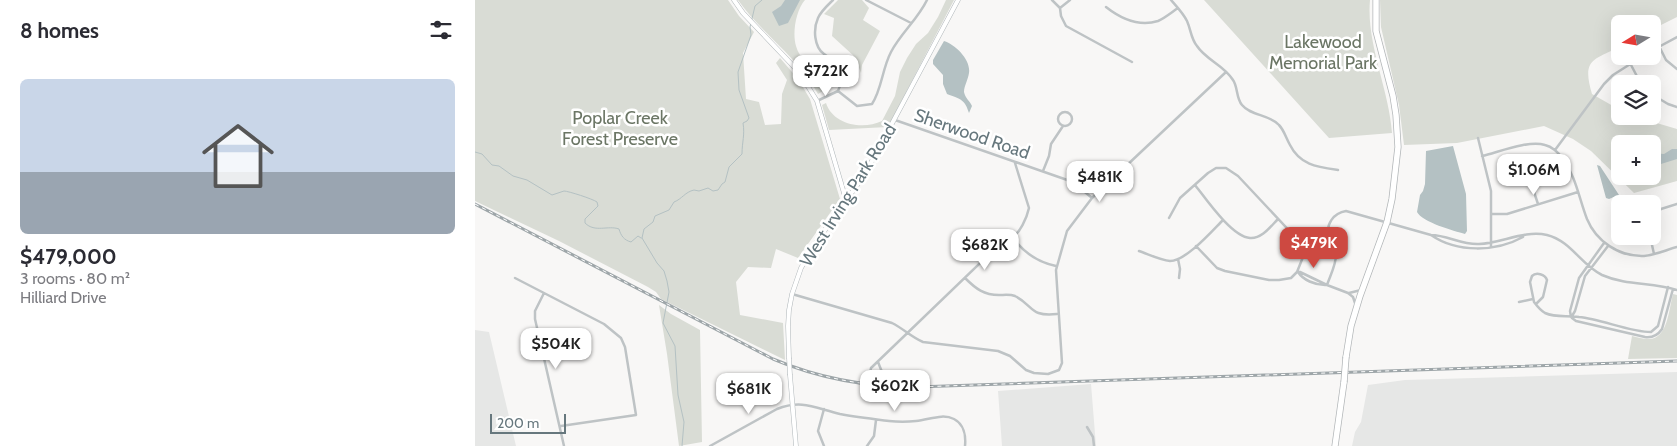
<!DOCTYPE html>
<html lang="en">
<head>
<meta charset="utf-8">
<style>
	:root { --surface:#fff; --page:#f2f2f3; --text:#2b2b33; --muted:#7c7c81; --line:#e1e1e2; --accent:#cd4941 }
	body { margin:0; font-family:Cabin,sans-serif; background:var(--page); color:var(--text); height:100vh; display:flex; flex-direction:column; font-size:19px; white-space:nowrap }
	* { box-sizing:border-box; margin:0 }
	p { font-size:16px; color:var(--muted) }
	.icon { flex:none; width:28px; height:28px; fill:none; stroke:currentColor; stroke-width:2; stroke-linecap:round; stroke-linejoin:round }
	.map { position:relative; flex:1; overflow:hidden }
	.side { display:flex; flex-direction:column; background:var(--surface); width:475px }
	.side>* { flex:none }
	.needle { width:32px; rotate:259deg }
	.controls { position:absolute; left:1136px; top:15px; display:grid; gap:10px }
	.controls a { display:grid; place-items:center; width:50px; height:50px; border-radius:8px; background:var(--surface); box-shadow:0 5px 20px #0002; font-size:25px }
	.scale { position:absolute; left:15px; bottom:12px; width:76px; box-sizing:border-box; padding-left:5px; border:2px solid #66777d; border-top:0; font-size:14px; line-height:18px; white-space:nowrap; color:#66777d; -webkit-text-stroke:4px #fff; paint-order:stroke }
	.price { position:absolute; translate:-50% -42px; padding:0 11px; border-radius:10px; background:#fff; color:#222; font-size:16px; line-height:32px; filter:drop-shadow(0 1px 2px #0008) }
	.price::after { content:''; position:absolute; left:50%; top:30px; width:15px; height:11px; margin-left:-8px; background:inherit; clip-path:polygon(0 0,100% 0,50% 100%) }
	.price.on { background:var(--accent); color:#fff }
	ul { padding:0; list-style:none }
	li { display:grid; align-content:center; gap:10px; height:265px; padding:0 20px }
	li+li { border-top:1px solid var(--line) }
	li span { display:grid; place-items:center; height:155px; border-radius:8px; color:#555 }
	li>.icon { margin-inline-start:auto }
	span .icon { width:90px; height:90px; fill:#fffc; stroke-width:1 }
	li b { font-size:21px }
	h2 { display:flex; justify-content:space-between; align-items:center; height:60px; padding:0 20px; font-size:21px }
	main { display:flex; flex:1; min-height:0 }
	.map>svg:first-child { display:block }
	.built { fill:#e6e7e6 }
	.green { fill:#d9dcd5; fill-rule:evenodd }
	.water { fill:#b4c1c3 }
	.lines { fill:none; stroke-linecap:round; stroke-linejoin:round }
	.stream { stroke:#b4c1c3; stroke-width:1 }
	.secondary-casing { stroke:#b0b7ba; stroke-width:5 }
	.highway-casing { stroke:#b2b6b8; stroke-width:7 }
	.street { stroke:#bec3c5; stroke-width:2.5 }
	.secondary { stroke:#fff; stroke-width:4 }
	.highway { stroke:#fff; stroke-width:5.5 }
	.rail-casing { stroke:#9ea6a9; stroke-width:3 }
	.rail { stroke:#fff; stroke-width:1; stroke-dasharray:4; stroke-linecap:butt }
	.secondary-bridge-casing { stroke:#b0b7ba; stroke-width:5; stroke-linecap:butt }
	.highway-bridge-casing { stroke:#b2b6b8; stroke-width:7; stroke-linecap:butt }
	.secondary-bridge { stroke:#fff; stroke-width:4 }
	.highway-bridge { stroke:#fff; stroke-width:5.5 }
	.labels { text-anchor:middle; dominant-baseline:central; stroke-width:5; stroke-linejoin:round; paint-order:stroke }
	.park-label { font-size:18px; fill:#6b7665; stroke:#fff }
	.street-label { font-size:18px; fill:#66777d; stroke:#fff }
</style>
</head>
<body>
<main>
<section class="side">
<h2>8 homes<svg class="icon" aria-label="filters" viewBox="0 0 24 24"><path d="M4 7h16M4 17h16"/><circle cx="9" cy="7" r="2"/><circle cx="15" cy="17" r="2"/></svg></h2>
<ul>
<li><span style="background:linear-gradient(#c9d6e8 60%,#9aa5b1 0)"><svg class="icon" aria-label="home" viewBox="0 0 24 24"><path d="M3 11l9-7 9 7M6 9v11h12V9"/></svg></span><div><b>$479,000</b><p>3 rooms · 80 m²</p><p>Hilliard Drive</p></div></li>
</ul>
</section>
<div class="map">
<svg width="1202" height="446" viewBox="0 0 1202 446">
	<rect width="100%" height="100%" fill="#f8f7f6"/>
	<path class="built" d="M0,330l14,2 27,114h-41z
		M1202,372v74h-325l3,-14 6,-10 7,-37 37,-5z
		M616,384l5,62h-94l-4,-55z"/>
	<path class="green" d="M0,0h253l11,16 15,16 -11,21 3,46 13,3 6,23 16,-1 1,-30 5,-14 -11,-17 4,-5 18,21 12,20 30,100 -42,59 -22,-9 -5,19 -23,-1 -12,15 4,33 43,8 2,37 -124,-61 -5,-7 -8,-5 -89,-46 -84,-40z
		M263,0h67c-9,10 -13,33 -9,46 3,12 14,20 24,27l-1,11 4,7 -5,3c-20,-37 -56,-60 -80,-94z
		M363,0h24l7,8 -6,12 17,11 -18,34 -1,8 -6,-16 -23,-21 2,-18 -10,-4z
		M471,0h8l-66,127 -59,3 -7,-25 4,-2c7,22 37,27 56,18l13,-25 5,-24 7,-14 9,-14 12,-11 10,-16z
		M729,0h166c-4,44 19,89 22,133l-63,5z
		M905,0h297v17l-24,12v-5h-33v23c-28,13 -38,13 -28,47l28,16v6h13l44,13v52l-43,12 -43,-42 -18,-12 -29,-13 -87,17 -53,2 -5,-40 -18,-78zM1145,144h33v32h-33z
		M1198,294l4,1v63l-49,1 4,-23c5,1 11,3 16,3 20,1 21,-31 25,-45z
		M184,305l12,9 29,16 2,112 -23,4 -12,-92z"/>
	<path class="water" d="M310,0h15l-12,23 -9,3 -7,-14 9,-6z
		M469,41c12,4 27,19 25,32 -1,7 -5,13 -5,19 1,6 6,9 8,14l-3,7c-4,-13 -8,-14 -22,-19l-4,-10v-9l-10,-11v-4z
		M978,146l13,48 1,37 -2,3c-11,-3 -43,-12 -48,-22l3,-17 3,-4 2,-7 1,-33z
		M1197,149h5v10l-16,5h-8v-11l11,1z
		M1122,165l3,1 19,29 -10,4 -3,-1z"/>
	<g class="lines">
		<path class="stream" d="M0,152l7,2 10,11 7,1 14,10 14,4 25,15c4,-1 8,-3 12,-4 4,0 29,8 33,11l1,4 -13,13v4c10,10 23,2 34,6 2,7 5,11 12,13l7,-6 3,2
			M167,238l2,-9 9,-7 2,-6 14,-6 5,-8c8,-3 11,-10 20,-12l5,1 9,-3 5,3 5,-1 4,-6 3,-2 4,-15 13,-13c0,-12 3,-19 1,-31l4,-2 2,-3 -10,-28 -1,-18 13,-37 -1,-8 5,-21 7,-6
			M167,238l15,25 7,8 3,10 2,11 -6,31 12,23 3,49 6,27 -2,24"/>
		<defs>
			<path id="secondary" d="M259,0l9,13 56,59 18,29 29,99
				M314,358l-1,-32 1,-16 3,-16 9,-26 16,-27 48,-67 93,-174
				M315,375l6,71"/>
			<path id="highway" d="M871,357l5,-31 9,-30 27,-74 5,-23 6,-52 -2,-32 -3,-19 -17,-65v-31
				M860,446l9,-64"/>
		</defs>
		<use href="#secondary" class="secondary-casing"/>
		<use href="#highway" class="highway-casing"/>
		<path class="street" d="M391,0l45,23
			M577,0l8,8
			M696,0c6,7 12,13 16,21 4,9 4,18 10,25 9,14 27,19 36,34 5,7 3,18 9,25 9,11 27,9 37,20 5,5 7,13 11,20 10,20 27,22 48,25
			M631,7c14,11 33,20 52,14 7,-3 14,-9 20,-13
			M585,8l1,8 5,10 66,36
			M585,8l10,-8
			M1184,46l7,14 11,9
			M1178,50l24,-13
			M1155,63l11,21
			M363,91l19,15 15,-2c10,-15 10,-35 19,-52 10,-19 27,-33 36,-52
			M1178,95l15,9 9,3
			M342,101l21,-10c2,-6 6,-12 5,-19 -2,-10 -12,-12 -19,-18 -10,-7 -11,-25 -6,-36 3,-7 10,-13 15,-18
			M583 119a7 7 0 1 1 14 0a7 7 0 1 1-14 0Z
			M420,120l178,62 19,16
			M1003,138l13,53v56
			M1080,150l49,-66 9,-9 30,-19
			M1007,156c17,-4 46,-16 63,-11 8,2 13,7 18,14 13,18 16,39 24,60 9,22 32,38 57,37 11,-1 22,-6 33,-9
			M568,171l6,-15 2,-12 12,-18
			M1056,183l7,21
			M720,185c11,14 37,52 55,53 12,1 21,-12 28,-19
			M1016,214h16l71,-22
			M1178,216l8,-7 16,-5
			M694,218l11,-20 28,-25 8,-5h10l12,8 60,64 5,17 -6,15 -6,6 -12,2h-10l-44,-9 -8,-3 -21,-22
			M956,235c26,18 65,17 92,2
			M1175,236l4,18
			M538,238c11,15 24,24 43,28
			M664,251c9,3 21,9 31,10 16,0 42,-30 53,-41
			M703,259l2,10 -1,9
			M822,272h3l27,13 21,8 5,4 2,6
			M823,272c5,8 17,13 27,13
			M40,278l89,46 17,14 4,9 11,68 -75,11
			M490,278c11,11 19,17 34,17 5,0 11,-1 16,1 19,10 15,21 42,18
			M852,285c3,-9 9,-20 9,-30 0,-7 -5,-12 -7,-18 -4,-13 5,-24 17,-26l85,24c16,0 31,10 48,9 23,-1 45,-14 68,-9 24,6 34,30 55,40 25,11 50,7 75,15
			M69,293l-9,18v8l29,127
			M874,293l12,-3
			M317,294l100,29c12,6 19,14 31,19l75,9 12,5 16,14 8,3 14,1 11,-4 3,-7 -6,-93 11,-39 25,-33 134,-126
			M1044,302l14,-3
			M1061,304l7,-7 4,-17c-2,-6 -11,-8 -15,-4l-2,6 4,20c3,4 6,8 11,11 11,5 22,2 34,4 22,2 51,15 72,15l7,-6 10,-39
			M1097,316l3,-5 10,-35 23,-30
			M1096,317l-1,-6 9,-33 25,-35
			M1097,318l4,3 69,16c8,1 13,-2 17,-8l11,-40
			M403,362l4,10 -3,4 -5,1 -4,-4 1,-5 132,-127c3,-2 6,-2 8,-3 9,-4 16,-21 18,-30l-14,-45
			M612,427l6,10 1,9
			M235,446l67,-37c25,-10 38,-1 63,5 16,3 33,5 49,7 9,1 18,1 27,0 13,-1 26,-8 38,-2 10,5 12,17 11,27
			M349,446l-6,-15 6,-22
			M392,446l7,-10 2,-16"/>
		<use href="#secondary" class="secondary"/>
		<use href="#highway" class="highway"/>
		<defs>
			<path id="rail" d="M0,204l298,155c45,19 94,28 143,28l761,-26"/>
		</defs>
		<use href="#rail" class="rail-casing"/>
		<use href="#rail" class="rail"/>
		<defs>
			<path id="secondary-bridge" d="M314,358l1,17"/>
			<path id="highway-bridge" d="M869,382l2,-25"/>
		</defs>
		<use href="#secondary-bridge" class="secondary-bridge-casing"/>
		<use href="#highway-bridge" class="highway-bridge-casing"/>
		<use href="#secondary-bridge" class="secondary-bridge"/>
		<use href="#highway-bridge" class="highway-bridge"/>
	</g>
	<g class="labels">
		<g class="park-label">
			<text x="848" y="42">Lakewood<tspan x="848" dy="21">Memorial Park</tspan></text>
			<text x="145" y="118">Poplar Creek<tspan x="145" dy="21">Forest Preserve</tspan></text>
		</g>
		<g class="street-label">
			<text transform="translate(497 134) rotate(19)">Sherwood Road</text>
			<text transform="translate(373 195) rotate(-58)">West Irving Park Road</text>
		</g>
	</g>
</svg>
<div class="controls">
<a><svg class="needle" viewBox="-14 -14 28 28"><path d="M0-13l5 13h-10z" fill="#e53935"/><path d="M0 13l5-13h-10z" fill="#7c7c81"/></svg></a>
<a><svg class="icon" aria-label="layers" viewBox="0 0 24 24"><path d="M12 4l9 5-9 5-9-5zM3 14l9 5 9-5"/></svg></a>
<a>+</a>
<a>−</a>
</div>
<div class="scale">200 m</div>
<b class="price" style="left:351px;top:97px">$722K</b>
<b class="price" style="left:1059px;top:196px">$1.06M</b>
<b class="price" style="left:625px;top:203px">$481K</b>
<b class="price on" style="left:839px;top:269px">$479K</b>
<b class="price" style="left:510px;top:271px">$682K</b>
<b class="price" style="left:81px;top:370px">$504K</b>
<b class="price" style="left:420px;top:412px">$602K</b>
<b class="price" style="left:274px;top:415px">$681K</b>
</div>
</main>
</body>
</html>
